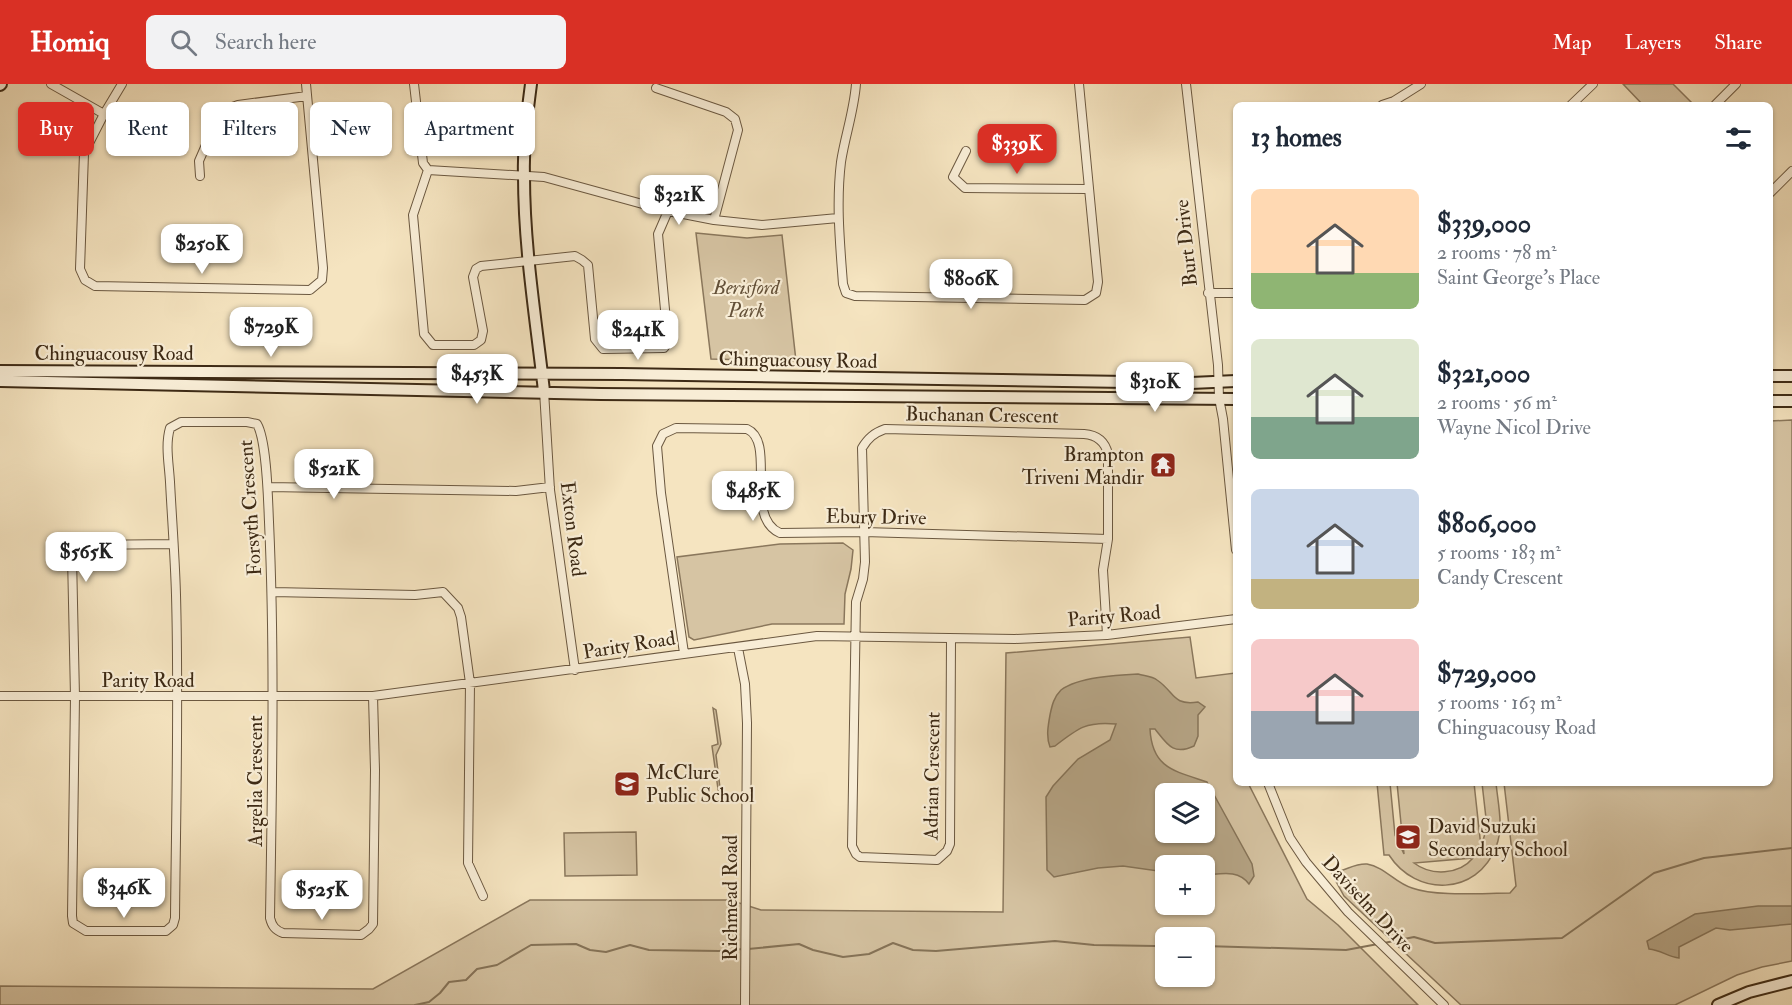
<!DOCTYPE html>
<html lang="en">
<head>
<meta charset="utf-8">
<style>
	:root { --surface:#fff; --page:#f2f2f3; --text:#1f2937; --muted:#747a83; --accent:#d93025 }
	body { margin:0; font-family:"IM FELL Double Pica",serif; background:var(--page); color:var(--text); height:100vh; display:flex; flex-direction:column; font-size:22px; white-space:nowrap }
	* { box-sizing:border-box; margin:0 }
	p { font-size:20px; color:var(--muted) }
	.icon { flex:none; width:33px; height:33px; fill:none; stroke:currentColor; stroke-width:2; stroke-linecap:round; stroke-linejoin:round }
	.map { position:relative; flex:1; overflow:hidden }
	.drawer { position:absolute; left:1233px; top:18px; width:540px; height:684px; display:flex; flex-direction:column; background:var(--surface); border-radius:9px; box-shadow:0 2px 4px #0004 }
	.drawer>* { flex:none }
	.top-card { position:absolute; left:18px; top:18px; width:570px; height:54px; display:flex; gap:12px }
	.tools { position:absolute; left:1155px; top:699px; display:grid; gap:12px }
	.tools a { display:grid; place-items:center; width:60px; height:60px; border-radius:9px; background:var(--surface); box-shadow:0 2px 4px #0004; font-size:30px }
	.price { position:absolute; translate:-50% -51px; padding:0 14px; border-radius:12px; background:#fff; color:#222; font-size:20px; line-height:39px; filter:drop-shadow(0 2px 3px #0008) }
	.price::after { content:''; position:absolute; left:50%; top:36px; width:18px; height:14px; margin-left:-9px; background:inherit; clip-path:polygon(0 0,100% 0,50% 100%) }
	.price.current { background:var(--accent); color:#fff }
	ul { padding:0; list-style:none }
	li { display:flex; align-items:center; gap:18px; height:150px; padding:0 18px }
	li span { display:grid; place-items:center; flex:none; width:168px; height:120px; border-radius:9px; color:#555 }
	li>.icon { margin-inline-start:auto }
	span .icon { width:72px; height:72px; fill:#fffc; stroke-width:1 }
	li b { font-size:26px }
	h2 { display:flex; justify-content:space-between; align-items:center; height:72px; padding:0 18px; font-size:26px }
	.chip { padding:0 21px; border-radius:9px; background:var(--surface); box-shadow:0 2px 4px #0004; font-size:21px; line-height:54px }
	.chip.current { background:var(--accent); color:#fff }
	header { display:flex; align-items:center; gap:36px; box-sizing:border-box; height:84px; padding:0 30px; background:var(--accent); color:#fff }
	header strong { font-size:28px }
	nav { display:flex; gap:33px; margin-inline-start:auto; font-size:21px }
	.search { width:420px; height:54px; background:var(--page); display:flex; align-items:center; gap:15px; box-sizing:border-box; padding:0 21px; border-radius:9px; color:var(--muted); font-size:22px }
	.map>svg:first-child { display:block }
	.green { fill:#d6c4a3; stroke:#8a775c; stroke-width:1.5; fill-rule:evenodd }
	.water { fill:#b6a586; stroke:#867459; stroke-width:1.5; fill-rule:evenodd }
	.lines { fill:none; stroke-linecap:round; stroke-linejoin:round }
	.stream { stroke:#867459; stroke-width:2 }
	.street-casing { stroke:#6b5840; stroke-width:10 }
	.secondary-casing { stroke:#3d2a15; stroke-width:14 }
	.street { stroke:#f8edd6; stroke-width:8 }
	.secondary { stroke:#f8edd6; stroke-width:10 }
	.labels { text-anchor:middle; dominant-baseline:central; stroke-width:4.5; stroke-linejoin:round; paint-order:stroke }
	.street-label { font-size:20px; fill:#3d2a15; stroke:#f8edd6 }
	.park-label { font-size:20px; font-style:italic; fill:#635038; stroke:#f8edd6 }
	.poi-label { font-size:20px; fill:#3d2a15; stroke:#f8edd6; text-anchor:start }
</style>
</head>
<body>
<header>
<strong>Homiq</strong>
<div class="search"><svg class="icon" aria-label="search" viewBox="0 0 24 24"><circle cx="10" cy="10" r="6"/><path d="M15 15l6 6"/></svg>Search here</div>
<nav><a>Map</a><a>Layers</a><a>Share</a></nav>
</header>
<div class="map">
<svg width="1792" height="921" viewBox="0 0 1792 921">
	<rect width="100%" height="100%" fill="#f5e4c0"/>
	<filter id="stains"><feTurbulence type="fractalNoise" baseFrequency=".00333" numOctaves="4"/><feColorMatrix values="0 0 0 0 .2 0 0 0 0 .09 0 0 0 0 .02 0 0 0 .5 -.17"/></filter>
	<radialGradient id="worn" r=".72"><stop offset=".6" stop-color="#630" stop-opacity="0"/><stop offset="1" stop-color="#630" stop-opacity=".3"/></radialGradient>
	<path class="green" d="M1623,0h50l21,21h-51z
		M696,149l51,5 35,-3 14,126 -85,-2z
		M1792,336v541l-30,6 -25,8 -62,30h-214l-117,-109 -13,-24c12,1 22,-9 36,-8 18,3 28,19 45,24 25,9 71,5 98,5l6,-7 -12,-103h266v-362z
		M843,459l10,7 -2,19 -6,25 -1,30h-72l-78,16 -5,-3 -12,-80 103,-13z
		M1190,553l6,41 39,-5 1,110h12l59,116 31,26 80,80h-1418v-19l373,3 157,-89h200l31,10 242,2 3,-259zM1166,710h38v38h-38zM1166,782h38v38h-38zM1166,854h38v38h-38z
		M713,624l3,2 5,34 -5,11 5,41h-2l-7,-50 6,-2z
		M1377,699h13l5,52 9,19 -7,-71h77l7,64 6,-20 -5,-44h14c2,21 8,44 0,64 -19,49 -80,50 -107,8h-5zM1473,774c-14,17 -42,18 -59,5z
		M636,748l1,43 -72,1 -1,-43z"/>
	<path class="water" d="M1138,590c7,2 14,2 19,6 18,12 15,26 41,22l7,5 -7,8v21l-4,10c-21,10 -27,-2 -39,-17h-5c2,39 24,42 57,53l45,82 2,12 -5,8c-11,-15 -28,-10 -44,-9l-1,-9h-38l-1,6 -42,-6 -25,2 -44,9 -7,-7 -1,-73 7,-11 25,-27 32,-19 6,-16c-29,-3 -38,4 -61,22l-5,1c-4,-10 -2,-21 0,-32 2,-10 4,-18 11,-25 17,-13 57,-15 77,-16zM1166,710h38v38h-38z
		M1758,822h34v18l-62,6 -14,-2 -37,19v11c-11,-1 -18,-8 -30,-9l-2,-8 48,-27z"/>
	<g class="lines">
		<path class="stream" d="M1384,859l30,-6 21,6 127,-5 92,-65 50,-15 88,-10
			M1204,862l142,4 32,-6
			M748,865l51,-5 14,6 30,7 26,-3 24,-11 20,7 23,1 119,-10 39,4 61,1 11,-3
			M415,921l14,-3 11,-9 9,-11 17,-2 11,-11 20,-4 34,-20 45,-1 14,6 16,2 24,-7 19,5 70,1 24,-2"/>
		<defs>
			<path id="street" d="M51,0l53,30
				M122,0l-18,30 -20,39 -4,116 5,11 10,6 215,4 12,-10 1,-12 -17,-184
				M414,0l9,79 5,7 116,7 124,34 46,9 48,5 76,-7
				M856,0c-2,27 -11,52 -15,78 -5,41 -1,82 2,122l3,9 9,3 230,4 11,-7 2,-11 -19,-198
				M1186,0l32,281 1,33 4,21 13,131
				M656,4l70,24 9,7 3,11 -24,90
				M1382,21l12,-4 27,-17
				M1571,21l22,-21
				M1715,21l21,-21
				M966,67l-13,26 12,11 122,1
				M428,86l-15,45 11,119 9,11h41l7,-5 2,-9 -10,-54 3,-8 5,-3 94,-10 7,4 6,5 7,74 8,10 61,-1 4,-6 -10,-108 10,-23
				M200,92l-1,-15 17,-39 11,-13 11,-4 69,-9
				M1770,109l22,-22
				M1208,209h28
				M544,307l6,99 25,180
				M268,403l248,4 34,-4
				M173,460l-92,1 -6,4 -3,7 3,141 -3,219 1,7 13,8h80l7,-6 2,-7c1,-107 4,-215 1,-323 -1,-37 -4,-75 -6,-113 -1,-18 -5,-37 0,-54l11,-6h66l10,2c10,17 11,76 12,98 6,132 3,264 1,396 2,8 5,12 13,15l78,2 8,-6 4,-5 2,-154 -2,-74
				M273,508l142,3 28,-3 15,16 3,9 9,66 -2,180 15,33
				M951,555l-1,205 -3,7 -10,9 -77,-3 -4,-3 -4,-8 4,-244 7,-23 2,-17 -3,-114c6,-10 12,-15 23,-19l199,5c13,1 21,7 24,20v85l-5,31 4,65
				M738,564l7,36 2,39 -2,282
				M684,569l-23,-160 -4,-47 6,-12 13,-6 71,1c30,13 -4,88 33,104l84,-1 244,7
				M0,612h373l444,-60 198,3 92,-4 129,-16
				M1268,699l22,55 16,24 42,50 96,93"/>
			<path id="secondary" d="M531,0c-4,31 -8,61 -7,92 0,72 12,144 20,215
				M0,1l1,-1
				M0,287l622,3 569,9 45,-2
				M1770,292h22
				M0,297l601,13 635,5
				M1770,317h22
				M1718,921l31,-13 43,-11"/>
		</defs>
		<use href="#street" class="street-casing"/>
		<use href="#secondary" class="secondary-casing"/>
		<use href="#street" class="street"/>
		<use href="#secondary" class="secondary"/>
	</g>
	<defs>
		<symbol id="temple-square" viewBox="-11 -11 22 22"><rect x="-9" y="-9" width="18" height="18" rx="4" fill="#8f2418" stroke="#f8edd6"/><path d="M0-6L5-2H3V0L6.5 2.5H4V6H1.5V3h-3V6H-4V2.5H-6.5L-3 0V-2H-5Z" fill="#fff"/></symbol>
		<symbol id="school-square" viewBox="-11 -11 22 22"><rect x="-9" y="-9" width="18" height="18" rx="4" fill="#8f2418" stroke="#f8edd6"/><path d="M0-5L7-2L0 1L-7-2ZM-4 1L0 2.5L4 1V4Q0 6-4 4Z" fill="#fff"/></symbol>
	</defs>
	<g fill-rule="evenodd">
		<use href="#temple-square" x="1148" y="366" width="30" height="30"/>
		<use href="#school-square" x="612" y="685" width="30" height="30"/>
		<use href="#school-square" x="1393" y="738" width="30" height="30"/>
	</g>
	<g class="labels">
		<g class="street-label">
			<text transform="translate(1186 159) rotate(-96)">Burt Drive</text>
			<text x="114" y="269">Chinguacousy Road</text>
			<text transform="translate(798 276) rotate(1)">Chinguacousy Road</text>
			<text transform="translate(982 331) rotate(1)">Buchanan Crescent</text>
			<text transform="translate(250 424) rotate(-94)">Forsyth Crescent</text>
			<text transform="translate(876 433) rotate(1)">Ebury Drive</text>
			<text transform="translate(573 445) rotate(83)">Exton Road</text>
			<text transform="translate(1114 532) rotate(-5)">Parity Road</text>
			<text transform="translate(629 561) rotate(-9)">Parity Road</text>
			<text x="148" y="596">Parity Road</text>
			<text transform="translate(932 692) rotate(-89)">Adrian Crescent</text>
			<text transform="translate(255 697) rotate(-90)">Argelia Crescent</text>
			<text transform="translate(730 814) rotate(-90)">Richmead Road</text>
			<text transform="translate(1368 820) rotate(47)">Daviselm Drive</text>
		</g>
		<g class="park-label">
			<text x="746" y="203">Berisford<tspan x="746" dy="23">Park</tspan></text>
		</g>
		<g class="poi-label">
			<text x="1144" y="370" text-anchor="end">Brampton<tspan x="1144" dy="23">Triveni Mandir</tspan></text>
			<text x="646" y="688">McClure<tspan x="646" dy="23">Public School</tspan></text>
			<text x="1428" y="742">David Suzuki<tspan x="1428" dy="23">Secondary School</tspan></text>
		</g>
	</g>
	<rect width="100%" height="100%" filter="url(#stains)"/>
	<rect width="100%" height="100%" fill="url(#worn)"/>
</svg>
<div class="tools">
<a><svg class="icon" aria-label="layers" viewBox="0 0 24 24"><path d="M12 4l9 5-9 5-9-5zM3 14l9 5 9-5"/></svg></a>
<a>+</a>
<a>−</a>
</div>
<b class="price current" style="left:1017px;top:91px">$339K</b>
<b class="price" style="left:679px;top:142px">$321K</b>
<b class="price" style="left:202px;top:191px">$250K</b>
<b class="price" style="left:971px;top:226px">$806K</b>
<b class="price" style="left:271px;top:274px">$729K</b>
<b class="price" style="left:638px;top:277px">$241K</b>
<b class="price" style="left:477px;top:321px">$453K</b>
<b class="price" style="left:1155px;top:329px">$310K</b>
<b class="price" style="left:334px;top:416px">$521K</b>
<b class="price" style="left:753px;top:438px">$485K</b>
<b class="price" style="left:86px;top:499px">$565K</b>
<b class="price" style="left:124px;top:835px">$346K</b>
<b class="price" style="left:322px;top:837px">$525K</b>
<div class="top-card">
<a class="chip current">Buy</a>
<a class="chip">Rent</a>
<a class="chip">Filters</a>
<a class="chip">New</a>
<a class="chip">Apartment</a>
</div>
<section class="drawer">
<h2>13 homes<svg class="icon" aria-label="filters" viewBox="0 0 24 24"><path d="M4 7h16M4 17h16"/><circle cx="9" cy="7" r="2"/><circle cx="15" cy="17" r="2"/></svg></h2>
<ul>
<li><span style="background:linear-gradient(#ffd9b3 70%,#8fb573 0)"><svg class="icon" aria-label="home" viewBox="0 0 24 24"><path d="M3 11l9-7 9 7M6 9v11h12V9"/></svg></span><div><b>$339,000</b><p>2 rooms · 78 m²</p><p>Saint George's Place</p></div></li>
<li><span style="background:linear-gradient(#dfe7d0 65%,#7fa58c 0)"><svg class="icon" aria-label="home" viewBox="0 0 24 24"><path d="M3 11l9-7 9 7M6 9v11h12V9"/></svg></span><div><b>$321,000</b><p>2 rooms · 56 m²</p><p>Wayne Nicol Drive</p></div></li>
<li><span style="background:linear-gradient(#c9d6e8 75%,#c2b280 0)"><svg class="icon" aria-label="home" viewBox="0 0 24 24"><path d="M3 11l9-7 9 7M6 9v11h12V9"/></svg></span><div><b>$806,000</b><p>5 rooms · 183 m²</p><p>Candy Crescent</p></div></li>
<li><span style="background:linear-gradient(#f6c9c9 60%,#9aa5b1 0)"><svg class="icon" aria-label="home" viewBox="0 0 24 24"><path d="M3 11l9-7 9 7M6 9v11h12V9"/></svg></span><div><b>$729,000</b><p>5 rooms · 163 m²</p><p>Chinguacousy Road</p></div></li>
</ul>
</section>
</div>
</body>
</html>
